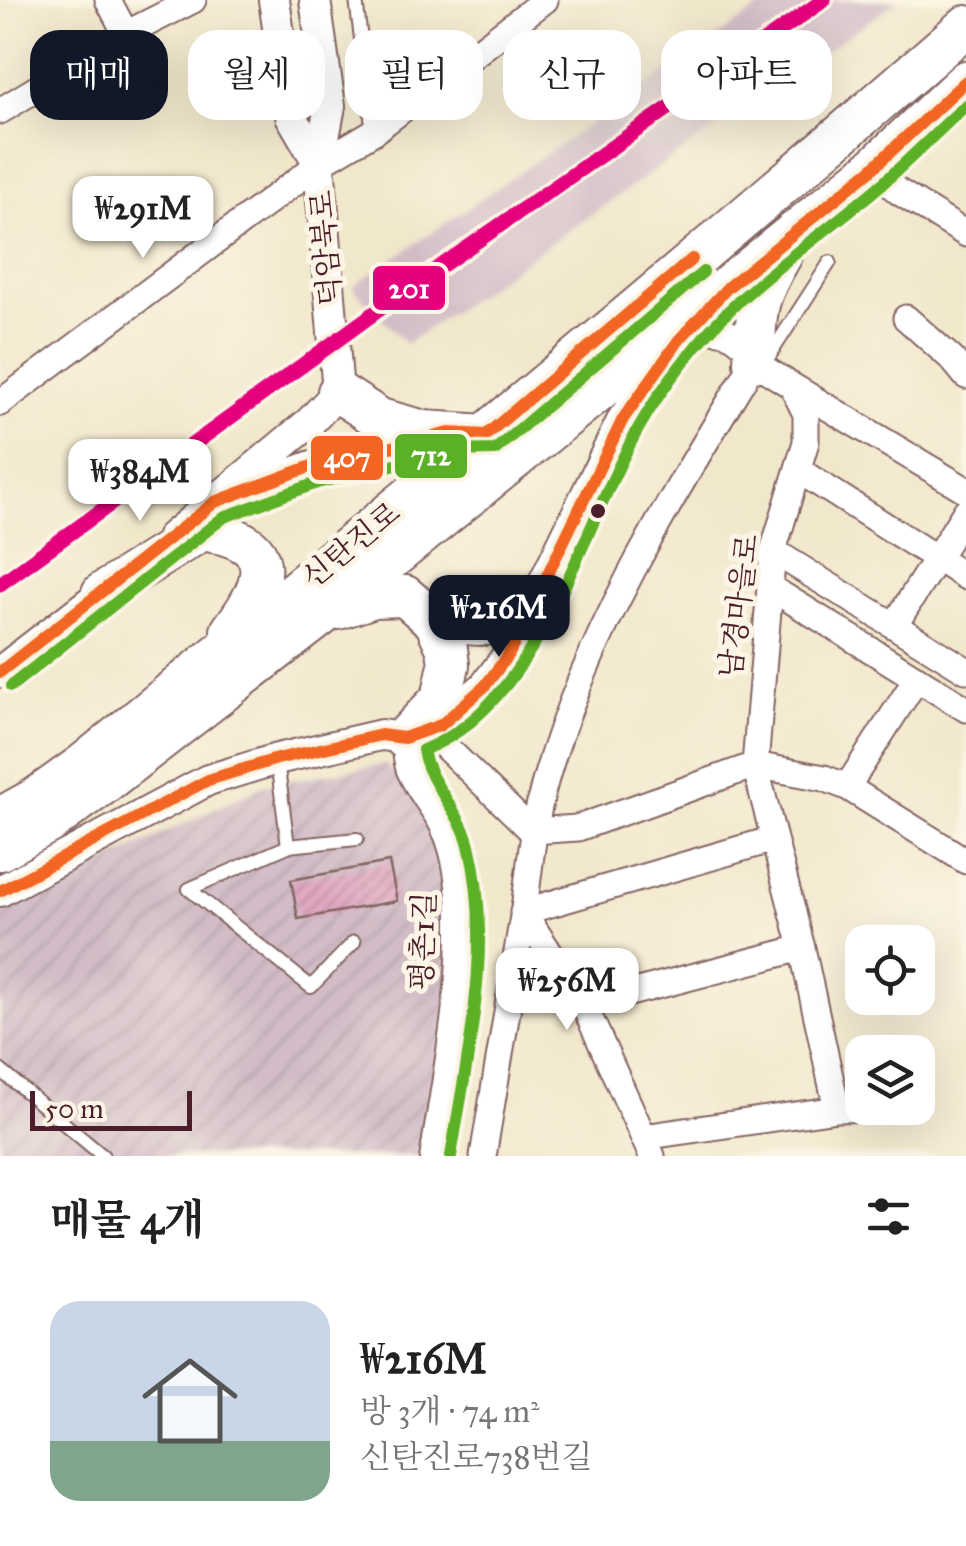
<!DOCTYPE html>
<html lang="ko">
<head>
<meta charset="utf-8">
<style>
	:root { --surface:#fff; --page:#f6f6f6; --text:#222; --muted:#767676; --accent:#111827 }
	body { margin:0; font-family:"IM FELL Great Primer","Noto Serif KR",serif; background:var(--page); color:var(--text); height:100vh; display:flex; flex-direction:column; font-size:38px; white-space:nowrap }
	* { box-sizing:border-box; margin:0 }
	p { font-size:32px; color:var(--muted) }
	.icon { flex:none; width:55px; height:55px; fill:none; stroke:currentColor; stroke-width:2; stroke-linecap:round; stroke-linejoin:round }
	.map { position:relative; height:1156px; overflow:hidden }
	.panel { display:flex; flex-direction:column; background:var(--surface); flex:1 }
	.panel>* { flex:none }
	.banner { position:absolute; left:30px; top:30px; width:908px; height:90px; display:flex; gap:20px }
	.tools { position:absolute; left:845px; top:925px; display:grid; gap:20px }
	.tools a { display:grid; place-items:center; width:90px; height:90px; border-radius:20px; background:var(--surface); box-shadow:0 10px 40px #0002; font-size:50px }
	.scale { position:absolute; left:30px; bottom:25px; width:162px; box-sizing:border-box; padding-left:10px; border:5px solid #4a1f2b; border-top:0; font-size:28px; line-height:35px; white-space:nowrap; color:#4a1f2b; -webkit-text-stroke:8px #fcf5e5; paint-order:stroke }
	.price { position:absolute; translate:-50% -85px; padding:0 22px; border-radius:20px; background:#fff; color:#222; font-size:32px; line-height:65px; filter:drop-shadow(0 2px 5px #0008) }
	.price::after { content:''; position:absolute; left:50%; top:60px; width:30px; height:22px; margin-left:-15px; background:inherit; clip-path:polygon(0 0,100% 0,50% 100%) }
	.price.on { background:var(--accent); color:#fff }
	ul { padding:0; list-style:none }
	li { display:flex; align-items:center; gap:30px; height:250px; padding:0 50px }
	li span { display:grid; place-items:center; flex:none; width:280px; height:200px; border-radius:30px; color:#555 }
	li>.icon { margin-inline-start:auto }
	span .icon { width:120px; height:120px; fill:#fffc; stroke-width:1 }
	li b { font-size:42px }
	h2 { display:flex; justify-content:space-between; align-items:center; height:120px; padding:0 50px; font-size:42px }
	.tag { padding:0 35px; border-radius:30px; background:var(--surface); box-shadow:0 10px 40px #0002; font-size:35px; line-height:90px }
	.tag.on { background:var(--accent); color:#fff }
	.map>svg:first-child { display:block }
	.industrial { fill:url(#industrial-furrows) }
	.railway { fill:#d2bdc7 }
	.building { fill:url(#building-hatch) }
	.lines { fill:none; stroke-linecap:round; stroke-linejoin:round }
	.service-casing { stroke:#846563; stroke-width:16 }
	.minor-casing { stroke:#846563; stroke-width:29 }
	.tertiary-casing { stroke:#846563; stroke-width:34 }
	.primary-casing { stroke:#846563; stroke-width:44 }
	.service { stroke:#fff; stroke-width:12 }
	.minor { stroke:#fff; stroke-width:25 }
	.tertiary { stroke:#fff; stroke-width:30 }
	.primary { stroke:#fff; stroke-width:40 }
	.bus-1-casing { stroke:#fcf5e5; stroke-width:20 }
	.bus-2-casing { stroke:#fcf5e5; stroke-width:20 }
	.bus-1 { stroke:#f26522; stroke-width:12 }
	.bus-2 { stroke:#5bb025; stroke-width:12 }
	.rail-1-casing { stroke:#fcf5e5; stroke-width:22 }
	.rail-1 { stroke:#e5007d; stroke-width:15 }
	.bus-dot { fill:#4a1f2b; stroke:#fcf5e5; stroke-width:4 }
	.labels { text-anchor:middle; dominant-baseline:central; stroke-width:10; stroke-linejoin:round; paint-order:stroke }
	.street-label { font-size:30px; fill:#4a1f2b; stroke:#fcf5e5 }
	.line-badge { stroke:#fcf5e5; stroke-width:4 }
	.badge-label { font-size:28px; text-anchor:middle; font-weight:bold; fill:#fff }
</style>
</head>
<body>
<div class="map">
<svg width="966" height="1156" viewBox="0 0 966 1156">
	<defs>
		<pattern id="industrial-furrows" width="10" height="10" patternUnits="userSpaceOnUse" patternTransform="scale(2.5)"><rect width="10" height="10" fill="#d2bdc7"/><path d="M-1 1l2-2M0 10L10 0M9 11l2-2" fill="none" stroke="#b6a2ab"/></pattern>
		<pattern id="building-hatch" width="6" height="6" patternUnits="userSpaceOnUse" patternTransform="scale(2.5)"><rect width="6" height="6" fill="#e2aac3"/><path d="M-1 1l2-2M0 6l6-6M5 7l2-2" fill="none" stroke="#b98a9f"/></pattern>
	</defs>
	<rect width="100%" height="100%" fill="#fcf5e5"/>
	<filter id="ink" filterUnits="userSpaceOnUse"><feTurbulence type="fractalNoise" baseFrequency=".01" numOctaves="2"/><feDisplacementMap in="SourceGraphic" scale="20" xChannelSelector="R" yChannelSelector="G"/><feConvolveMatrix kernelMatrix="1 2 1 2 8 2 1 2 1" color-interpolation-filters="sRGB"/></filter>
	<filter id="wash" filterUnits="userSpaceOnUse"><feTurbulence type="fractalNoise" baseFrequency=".0048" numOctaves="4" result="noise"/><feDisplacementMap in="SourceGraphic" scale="40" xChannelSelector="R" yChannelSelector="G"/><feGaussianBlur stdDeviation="2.25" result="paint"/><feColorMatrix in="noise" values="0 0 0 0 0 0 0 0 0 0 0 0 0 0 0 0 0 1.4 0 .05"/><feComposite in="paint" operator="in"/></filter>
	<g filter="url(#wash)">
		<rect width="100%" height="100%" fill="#f1e7cb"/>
		<path class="industrial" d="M385,764l27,25 38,63 3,106 -28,198h-425v-243l264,-128z"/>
		<path class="railway" d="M771,0h128l-493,344 -54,-57z"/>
		<g id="blocks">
			<path class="building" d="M389,862l8,39 -99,18 -7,-39z"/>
		</g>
	</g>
	<g filter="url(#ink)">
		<use href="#blocks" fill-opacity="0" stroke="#846563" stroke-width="2.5"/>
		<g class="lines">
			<defs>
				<path id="service" d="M356,0l17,132
					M766,361l64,-99
					M277,761l11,85 -99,43 122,98 43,-45
					M288,846l69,-7
					M0,1070l103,86"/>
				<path id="minor" d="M108,0l18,34
					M0,111l126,-77 67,-34
					M872,169l27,23 67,42
					M906,318l46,41 14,17
					M679,340c30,-17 61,-13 75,22
					M754,362l38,24 14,28v28l-33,109 -18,214 47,183 35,161
					M792,386l174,104
					M0,403l319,-239 54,-32 172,-132
					M798,470l168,107
					M773,551l193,119
					M771,588l195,121
					M894,626l72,-115
					M429,731l103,100 46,-3 177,-63 69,13 23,9 119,74
					M404,738c1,10 2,21 5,31 11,28 34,45 43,81 23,82 -6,221 -19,306
					M847,787l70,-109
					M584,1005l218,-57
					M643,1137l194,-28 46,-1
					M483,1156c13,-80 27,-160 40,-240 7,-48 10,-94 24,-141 44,-150 127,-281 207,-413
					M652,1156l-68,-151 -61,-93 251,-73"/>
				<path id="tertiary" d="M274,0l17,116 28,48
					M237,494l75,-28 125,-30
					M172,537l138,-115 28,-30 -19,-228 11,-58 -15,-106
					M435,622c34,10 73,16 98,-16
					M0,672l116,-90
					M0,891l208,-111 69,-21 104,-24 23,3 37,-13 44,-39 24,-32 114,-235 59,-82"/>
				<path id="primary" d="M754,362c3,-55 0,-60 29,-109
					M338,392l42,27 44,12 62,4
					M102,593l100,-63c76,11 69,48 29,101
					M338,609l36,-12 31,-1 30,26 12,27 2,16 -7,33 -38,40
					M0,818l36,-20 46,-33c298,-243 595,-486 884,-739
					M0,850l49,-27 52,-37 224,-173 547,-444 94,-88"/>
			</defs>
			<use href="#service" class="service-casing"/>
			<use href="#minor" class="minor-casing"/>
			<use href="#tertiary" class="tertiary-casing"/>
			<use href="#primary" class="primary-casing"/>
			<use href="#service" class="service"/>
			<use href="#minor" class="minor"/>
			<use href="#tertiary" class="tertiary"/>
			<use href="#primary" class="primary"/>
			<defs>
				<path id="bus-1" d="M0,672l215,-170 97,-36 137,-33 37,2 206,-176
					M0,891l208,-111 69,-21 104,-24 23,3 37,-13 44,-39 24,-32 114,-235 56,-79 49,-53 144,-118 94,-88"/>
				<path id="bus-2" d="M11,686l213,-169 93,-34 134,-32 44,-1 208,-178
					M451,1156c16,-100 43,-211 18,-311 -9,-35 -40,-60 -46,-95 115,-43 158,-221 215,-321 26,-46 64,-94 103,-130 45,-41 96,-76 142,-116 28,-25 55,-52 83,-78"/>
			</defs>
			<use href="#bus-1" class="bus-1-casing"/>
			<use href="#bus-2" class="bus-2-casing"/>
			<use href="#bus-1" class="bus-1"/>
			<use href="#bus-2" class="bus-2"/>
			<defs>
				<path id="rail-1" d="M0,584l398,-288 426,-296"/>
			</defs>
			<use href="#rail-1" class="rail-1-casing"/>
			<use href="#rail-1" class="rail-1"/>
		</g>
	</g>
	<circle class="bus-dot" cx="598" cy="511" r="9"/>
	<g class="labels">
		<g class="street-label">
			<text transform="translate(326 248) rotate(-95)">덕암북로</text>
			<text transform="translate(351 545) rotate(-39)">신탄진로</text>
			<text transform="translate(739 606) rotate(-83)">남경마을로</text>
			<text transform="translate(423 941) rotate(-88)">평촌1길</text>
		</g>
	</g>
	<g class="line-badge">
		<rect x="371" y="264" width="76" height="48" rx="10" fill="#e5007d"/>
		<rect x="393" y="432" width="76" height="48" rx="10" fill="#5bb025"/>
		<rect x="309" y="434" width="76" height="48" rx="10" fill="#f26522"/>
	</g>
	<g class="badge-label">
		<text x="409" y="298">201</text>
		<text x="431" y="465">712</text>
		<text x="347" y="467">407</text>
	</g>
</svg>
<div class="tools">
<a><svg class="icon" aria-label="locate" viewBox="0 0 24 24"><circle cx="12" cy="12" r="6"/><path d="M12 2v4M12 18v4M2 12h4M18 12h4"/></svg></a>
<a><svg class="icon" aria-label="layers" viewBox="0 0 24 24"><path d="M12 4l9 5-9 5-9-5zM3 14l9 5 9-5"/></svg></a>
</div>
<div class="scale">50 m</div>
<b class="price" style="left:143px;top:261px">₩291M</b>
<b class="price" style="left:140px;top:524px">₩384M</b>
<b class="price on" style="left:499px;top:660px">₩216M</b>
<b class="price" style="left:567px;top:1033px">₩256M</b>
<div class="banner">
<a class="tag on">매매</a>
<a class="tag">월세</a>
<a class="tag">필터</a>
<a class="tag">신규</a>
<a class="tag">아파트</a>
</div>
</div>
<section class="panel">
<h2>매물 4개<svg class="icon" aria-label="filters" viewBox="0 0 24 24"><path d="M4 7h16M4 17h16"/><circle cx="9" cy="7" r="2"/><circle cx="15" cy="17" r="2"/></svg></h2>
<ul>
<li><span style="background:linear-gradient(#c9d6e8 70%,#7fa58c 0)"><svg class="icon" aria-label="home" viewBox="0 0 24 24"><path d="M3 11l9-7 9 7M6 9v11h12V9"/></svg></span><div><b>₩216M</b><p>방 3개 · 74 m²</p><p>신탄진로738번길</p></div></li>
</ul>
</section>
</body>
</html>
